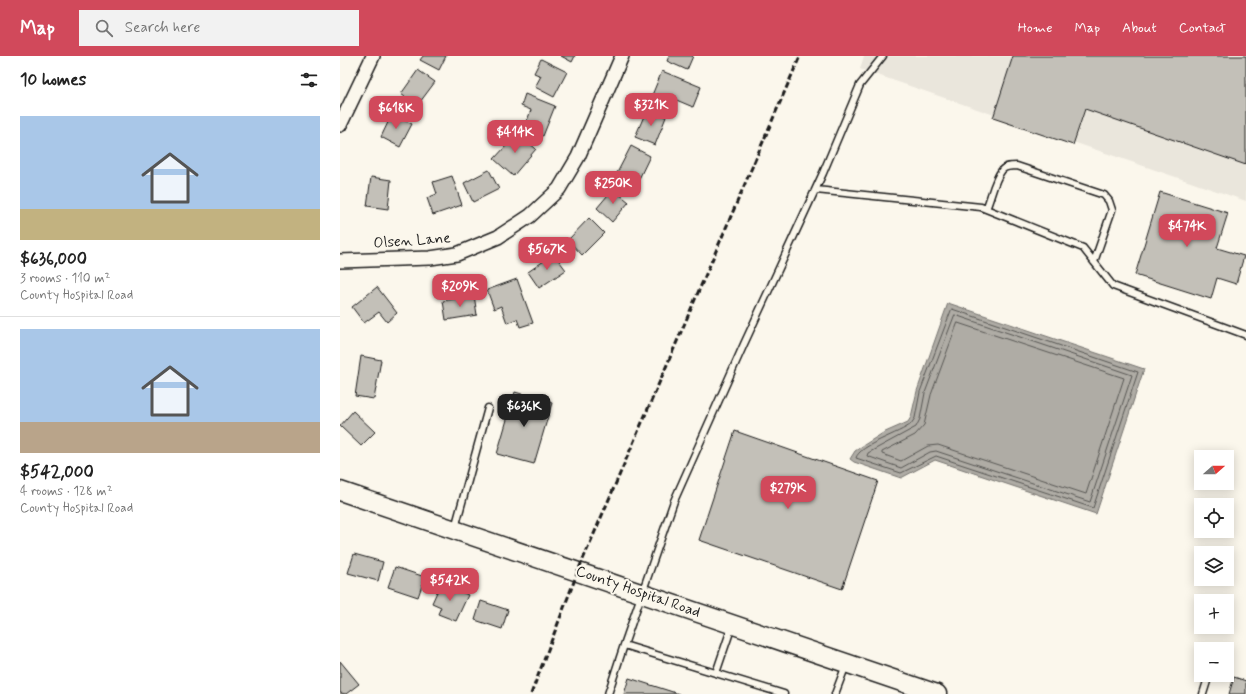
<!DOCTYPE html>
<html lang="en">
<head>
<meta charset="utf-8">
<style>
	:root { --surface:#fff; --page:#f2f2f2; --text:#222; --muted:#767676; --line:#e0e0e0; --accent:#d1495b }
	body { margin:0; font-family:Mynerve,sans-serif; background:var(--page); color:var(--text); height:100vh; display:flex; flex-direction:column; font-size:15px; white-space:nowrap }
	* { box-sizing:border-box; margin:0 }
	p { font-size:13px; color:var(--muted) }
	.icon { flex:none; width:22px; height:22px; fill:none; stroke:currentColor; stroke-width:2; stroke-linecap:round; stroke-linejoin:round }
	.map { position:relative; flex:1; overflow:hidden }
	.sheet { display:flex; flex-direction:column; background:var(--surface); width:340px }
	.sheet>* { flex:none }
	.needle { width:26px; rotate:69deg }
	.buttons { position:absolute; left:854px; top:394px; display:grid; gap:8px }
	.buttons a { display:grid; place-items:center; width:40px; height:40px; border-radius:0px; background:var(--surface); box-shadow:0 2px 10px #0003; font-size:20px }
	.price { position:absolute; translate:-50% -34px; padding:0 9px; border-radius:8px; background:var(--accent); color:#fff; font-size:13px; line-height:26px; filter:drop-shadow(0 1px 2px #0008) }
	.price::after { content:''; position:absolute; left:50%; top:24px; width:12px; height:9px; margin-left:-6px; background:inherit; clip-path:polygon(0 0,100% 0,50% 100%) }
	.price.active { background:#222; color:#fff }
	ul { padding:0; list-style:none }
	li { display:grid; align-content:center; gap:8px; height:212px; padding:0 20px }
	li+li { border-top:1px solid var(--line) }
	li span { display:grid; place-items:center; height:124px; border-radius:0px; color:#555 }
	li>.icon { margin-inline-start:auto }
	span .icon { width:72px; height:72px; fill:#fffc; stroke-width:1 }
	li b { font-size:17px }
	h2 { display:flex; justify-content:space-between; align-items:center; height:48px; padding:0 20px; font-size:17px }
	header { display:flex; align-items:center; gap:24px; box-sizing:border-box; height:56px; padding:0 20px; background:var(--accent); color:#fff }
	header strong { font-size:19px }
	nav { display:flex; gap:22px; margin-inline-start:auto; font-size:14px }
	.search { width:280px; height:36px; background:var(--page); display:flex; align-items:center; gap:10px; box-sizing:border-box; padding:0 14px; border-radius:0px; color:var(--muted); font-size:15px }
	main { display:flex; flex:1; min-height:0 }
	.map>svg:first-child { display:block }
	.built { fill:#eae6dc }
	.water { fill:#afaca5; stroke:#74726e }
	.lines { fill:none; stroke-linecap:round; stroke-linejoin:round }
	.shore { stroke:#575653; stroke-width:1 }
	.building { fill:#c3c0b8; stroke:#1c1c1c }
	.service-casing { stroke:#1c1c1c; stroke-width:9 }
	.minor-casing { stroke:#1c1c1c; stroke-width:16 }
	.secondary-casing { stroke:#1c1c1c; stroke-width:21 }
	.service { stroke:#fbf7ec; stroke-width:6 }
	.minor { stroke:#fbf7ec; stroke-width:13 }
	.secondary { stroke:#fbf7ec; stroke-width:18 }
	.rail { stroke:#1c1c1c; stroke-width:3; stroke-dasharray:6 3; stroke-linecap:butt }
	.labels { text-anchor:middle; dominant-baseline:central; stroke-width:4; stroke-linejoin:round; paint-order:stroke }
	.street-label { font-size:15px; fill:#1c1c1c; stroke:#fbf7ec }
</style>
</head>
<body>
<header>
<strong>Map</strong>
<div class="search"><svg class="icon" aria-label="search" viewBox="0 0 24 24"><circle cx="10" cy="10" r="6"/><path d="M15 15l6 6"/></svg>Search here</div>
<nav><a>Home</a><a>Map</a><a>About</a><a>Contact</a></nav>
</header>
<main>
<section class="sheet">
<h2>10 homes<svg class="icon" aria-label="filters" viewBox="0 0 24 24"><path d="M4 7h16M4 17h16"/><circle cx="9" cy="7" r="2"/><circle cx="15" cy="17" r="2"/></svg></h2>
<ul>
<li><span style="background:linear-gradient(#a9c7e8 75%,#c2b280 0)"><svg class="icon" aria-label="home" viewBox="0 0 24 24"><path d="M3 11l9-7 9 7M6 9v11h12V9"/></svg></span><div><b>$636,000</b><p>3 rooms · 110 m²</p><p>County Hospital Road</p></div></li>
<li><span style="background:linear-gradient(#a9c7e8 75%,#b9a48a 0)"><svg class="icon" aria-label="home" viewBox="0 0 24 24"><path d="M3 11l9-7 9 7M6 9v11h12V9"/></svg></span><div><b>$542,000</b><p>4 rooms · 128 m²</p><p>County Hospital Road</p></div></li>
</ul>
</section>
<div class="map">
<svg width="906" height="638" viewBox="0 0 906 638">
	<rect width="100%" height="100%" fill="#fbf7ec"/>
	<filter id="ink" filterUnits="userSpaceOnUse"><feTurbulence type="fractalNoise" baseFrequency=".025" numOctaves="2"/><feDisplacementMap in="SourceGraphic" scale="8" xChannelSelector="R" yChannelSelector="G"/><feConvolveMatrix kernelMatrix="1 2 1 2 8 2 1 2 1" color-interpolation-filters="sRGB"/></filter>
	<g filter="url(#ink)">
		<path class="built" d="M524,0h382v145l-386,-132z"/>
		<path class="water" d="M608,247l196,66 -48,145 -161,-54 -34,18 -47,-16 -4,-3 5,-8 9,-6 19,-12 25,-11 3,-5 6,-26z"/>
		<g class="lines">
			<path class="shore" d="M612,253l186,63 -45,136 -157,-52 -35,17 -45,-15c3,-13 45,-25 55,-34l4,-6 5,-26z
				M615,259l177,60 -42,127 -154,-51 -6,1 -29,16 -34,-12 1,-3 48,-26 4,-8 5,-26z
				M618,267l166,55 -38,116 -148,-49 -10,1 -27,15 -19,-7v-2l33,-17 9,-10 7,-30z"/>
		</g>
		<path class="building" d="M83,0h23l-7,14 -19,-10z
			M221,0h14l-3,6z
			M329,0h24l-6,14 -20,-9z
			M673,0h233v109l-161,-56 -12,36 -80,-27z
			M201,3l26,13 -13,25 -19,-10 6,-11 -7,-3z
			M78,14l17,12 -18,24 -16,-12z
			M322,15l39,16 -8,20 -19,-8 -4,9 -20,-8z
			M185,38l30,12 -12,30 -19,-7 7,-19 -10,-4z
			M307,53l19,8 -11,28 -20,-8z
			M52,58l20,10 -12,23 -19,-10z
			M178,77l18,16 -23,27 -19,-17z
			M291,90l19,10 -13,27 -20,-10z
			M149,114l10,19 -26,13 -9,-19z
			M112,120l10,29 -29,10 -6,-17 10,-4 -4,-12z
			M31,121l20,3 -3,29 -21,-3z
			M273,133l16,13 -17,20 -15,-14z
			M820,136l68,21 -11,35 27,8 -8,28 -19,-6 -6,21 -76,-24z
			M249,162l15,15 -22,22 -14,-15z
			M214,198l12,16 -27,18 -11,-16z
			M177,223l16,44 -13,4 -3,-8 -10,4 -6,-17 -7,3 -7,-19z
			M37,231l20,26 -10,9 -8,-10 -15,11 -12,-16z
			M134,239l3,20 -31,5 -3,-19z
			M21,300l20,4 -7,39 -19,-3z
			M175,336l37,11 -18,61 -37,-10z
			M13,355l22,21 -14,14 -21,-20z
			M395,375l143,50 -36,108 -143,-49z
			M14,498l29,8 -5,19 -30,-8z
			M55,511l30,10 -7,20 -30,-10z
			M101,527l27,12 -12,26 -18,-7 3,-7 -9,-4z
			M141,545l27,9 -6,19 -27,-9z
			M0,605l19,23 -13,10 -6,-1z
			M894,621l12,4v13h-17z
			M289,622l50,16h-55z"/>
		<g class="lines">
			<defs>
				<path id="service" d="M476,134l165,17 102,41 30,38 133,49
					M646,153c5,-11 8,-29 16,-39 3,-4 10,-4 15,-4l87,29 5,6 3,9 -18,52
					M115,472l33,-120
					M284,589l50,-144 70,-157 79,-171 37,-88 23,-29
					M376,617l16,-47
					M268,638l16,-49 160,49
					M495,638l11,-29
					M863,638l6,-19"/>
				<path id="minor" d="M0,69l33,-69
					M0,205l90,-3 27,-4 41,-17 32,-21 29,-27 19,-32 44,-101"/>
				<path id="secondary" d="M0,435l597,203"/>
			</defs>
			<use href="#service" class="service-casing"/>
			<use href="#minor" class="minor-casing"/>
			<use href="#secondary" class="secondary-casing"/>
			<use href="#service" class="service"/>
			<use href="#minor" class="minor"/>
			<use href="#secondary" class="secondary"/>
			<path class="rail" d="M191,638l47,-123 222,-515"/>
		</g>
	</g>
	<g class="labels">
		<g class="street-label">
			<text transform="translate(72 185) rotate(-4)">Olsen Lane</text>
			<text transform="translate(298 536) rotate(19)">County Hospital Road</text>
		</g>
	</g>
</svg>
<div class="buttons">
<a><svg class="needle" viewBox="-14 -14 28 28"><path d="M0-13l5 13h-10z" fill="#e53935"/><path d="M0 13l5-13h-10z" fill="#767676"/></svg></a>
<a><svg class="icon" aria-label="locate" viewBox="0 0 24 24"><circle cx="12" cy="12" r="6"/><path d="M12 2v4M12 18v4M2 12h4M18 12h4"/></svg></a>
<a><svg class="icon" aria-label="layers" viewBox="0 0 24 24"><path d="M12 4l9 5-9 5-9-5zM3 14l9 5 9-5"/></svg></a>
<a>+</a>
<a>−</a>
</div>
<b class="price" style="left:311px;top:71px">$321K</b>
<b class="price" style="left:56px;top:74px">$618K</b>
<b class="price" style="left:175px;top:98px">$414K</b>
<b class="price" style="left:273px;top:149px">$250K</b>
<b class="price" style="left:847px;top:192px">$474K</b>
<b class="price" style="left:207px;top:215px">$567K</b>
<b class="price" style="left:120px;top:252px">$209K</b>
<b class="price active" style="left:184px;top:372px">$636K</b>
<b class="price" style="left:448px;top:454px">$279K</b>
<b class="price" style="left:110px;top:546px">$542K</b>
</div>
</main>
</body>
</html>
